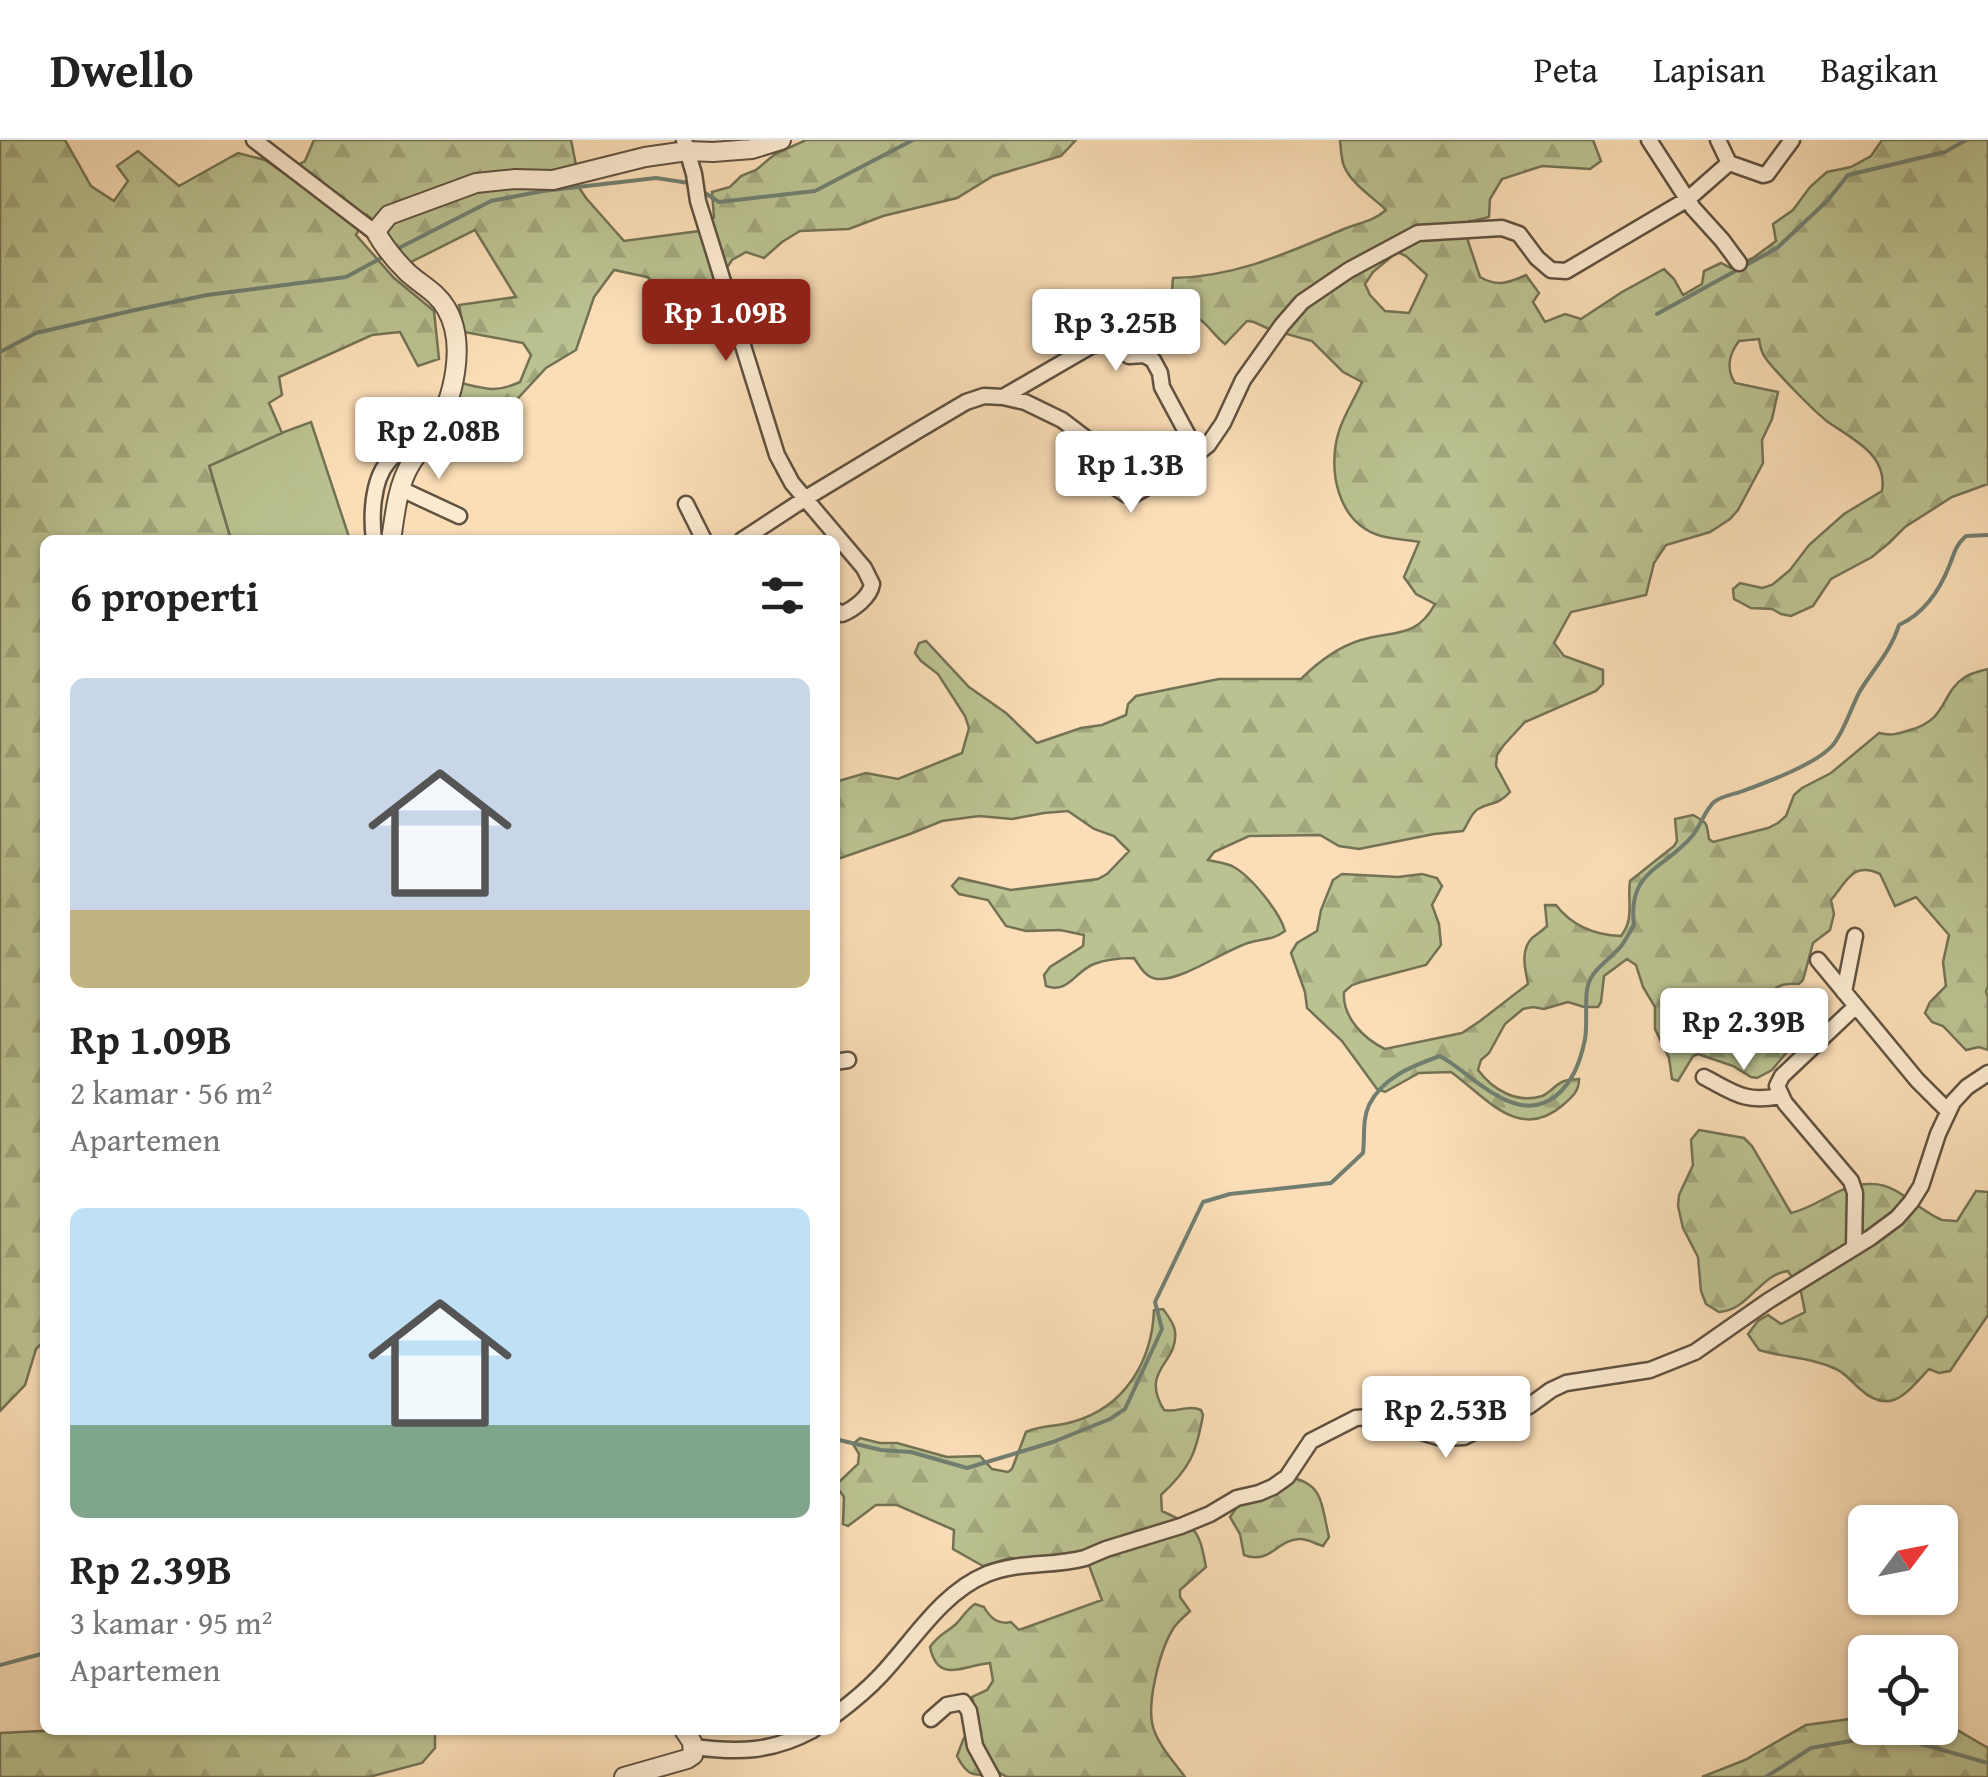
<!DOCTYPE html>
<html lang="id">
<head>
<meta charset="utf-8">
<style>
	:root { --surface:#fff; --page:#f2f2f2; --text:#222; --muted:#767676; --line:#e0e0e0; --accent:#8f2418 }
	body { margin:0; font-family:"Gentium Book Plus",serif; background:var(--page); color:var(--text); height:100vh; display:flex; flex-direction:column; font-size:38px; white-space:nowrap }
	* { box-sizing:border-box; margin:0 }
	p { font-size:32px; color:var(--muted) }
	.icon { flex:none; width:55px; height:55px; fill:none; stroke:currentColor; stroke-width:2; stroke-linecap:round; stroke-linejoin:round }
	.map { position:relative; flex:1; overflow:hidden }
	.details { position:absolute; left:40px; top:395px; width:800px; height:1200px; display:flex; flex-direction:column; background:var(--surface); border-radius:15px; box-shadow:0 2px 8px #0004 }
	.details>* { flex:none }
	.needle { width:65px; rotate:58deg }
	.fabs { position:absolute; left:1848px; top:1365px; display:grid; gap:20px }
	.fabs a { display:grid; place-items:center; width:110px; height:110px; border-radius:15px; background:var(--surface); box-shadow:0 2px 8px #0004; font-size:50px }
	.price { position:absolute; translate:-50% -85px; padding:0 22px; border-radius:10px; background:#fff; color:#222; font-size:32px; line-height:65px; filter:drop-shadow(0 2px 5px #0008) }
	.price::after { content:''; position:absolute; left:50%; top:60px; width:30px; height:22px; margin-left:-15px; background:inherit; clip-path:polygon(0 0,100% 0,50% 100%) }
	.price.on { background:var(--accent); color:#fff }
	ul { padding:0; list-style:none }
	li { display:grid; align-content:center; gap:20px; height:530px; padding:0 30px }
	li span { display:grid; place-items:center; height:310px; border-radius:15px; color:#555 }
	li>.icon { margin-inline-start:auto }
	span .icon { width:180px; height:180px; fill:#fffc; stroke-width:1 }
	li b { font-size:42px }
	h2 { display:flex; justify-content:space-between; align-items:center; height:120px; padding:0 30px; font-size:42px }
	header { display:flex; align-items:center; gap:60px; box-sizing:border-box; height:140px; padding:0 50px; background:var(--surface); border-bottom:2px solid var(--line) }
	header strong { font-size:48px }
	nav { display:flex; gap:55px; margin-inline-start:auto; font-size:35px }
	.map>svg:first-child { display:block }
	.green { fill:#bbc291; stroke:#747254; stroke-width:2.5 }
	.forest { fill:url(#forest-firs); stroke:#747254; stroke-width:2.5; fill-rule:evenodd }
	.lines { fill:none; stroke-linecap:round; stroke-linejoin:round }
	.stream { stroke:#717f71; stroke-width:4 }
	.minor-casing { stroke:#605240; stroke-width:19 }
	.tertiary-casing { stroke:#605240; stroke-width:22 }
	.minor { stroke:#fcead0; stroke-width:14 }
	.tertiary { stroke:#fcead0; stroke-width:18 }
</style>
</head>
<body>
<header>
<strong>Dwello</strong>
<nav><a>Peta</a><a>Lapisan</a><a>Bagikan</a></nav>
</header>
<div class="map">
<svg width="1988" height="1637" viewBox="0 0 1988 1637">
	<defs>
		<pattern id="forest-firs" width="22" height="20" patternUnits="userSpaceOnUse" patternTransform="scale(2.5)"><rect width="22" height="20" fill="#bbc291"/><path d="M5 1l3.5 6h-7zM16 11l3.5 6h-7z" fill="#a1a67c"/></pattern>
	</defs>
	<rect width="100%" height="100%" fill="#fbdeb7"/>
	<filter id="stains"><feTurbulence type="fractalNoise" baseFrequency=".002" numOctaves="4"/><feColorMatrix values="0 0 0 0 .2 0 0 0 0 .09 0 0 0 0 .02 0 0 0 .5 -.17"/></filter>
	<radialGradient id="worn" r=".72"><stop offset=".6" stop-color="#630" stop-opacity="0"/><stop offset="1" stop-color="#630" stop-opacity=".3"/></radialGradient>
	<path class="green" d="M311,282l39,118h-119l-22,-75 56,-26z"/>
	<path class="forest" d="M0,0h65l26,46 23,15 14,-20 -11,-15 21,-15 41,35 59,-33 27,7 19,13 21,-12 9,-21h257l6,30 -1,13 10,15 38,43 75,-10 15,-14 -2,-25 18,-5 11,-11 15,-6 19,-16 31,-14h270l-15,16 -68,20 -36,22 -74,18 -34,13 -49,2 -18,11 -18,16 -18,-6 -14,8 -14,21 10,30 -36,4 -45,-38 -33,-7 -20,27 -18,53 -30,18 -36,39 4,50 -24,-2 -39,-29 10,-43c25,6 35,10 59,-1l11,-27 -8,-12 -59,-11 -5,-27 57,-8 -41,-67 -66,33 -23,-31 -19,-17 -11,20 38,43 40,33 5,48 -21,7 -18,-34 -28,3 -93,42 3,18 -13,8 13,30 -73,33 22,74h-186v800l-9,9 -11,36 -25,26z
		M1340,0h253l8,21 -11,8 -48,-3 -40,13 -12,20 -1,18 -21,5v19l12,36c17,10 29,6 46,-2l13,18 -6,9 12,20 20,-8 16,5 41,-27 42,-23 10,10 9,16 19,-11 2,-13 17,-8 10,5 22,-10 23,-17 -3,-17 20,-14 17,-23 17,-15 24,-5 20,-11 11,-16h106v344l-36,13 -47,30 -16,16 -17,14 -41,22 -18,27 -22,10 -10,-2 -9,-5 -21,-1 -17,-9 -1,-10 7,-6 22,5 10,-3 18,-15 19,-25 35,-31 38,-23c6,-36 -28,-51 -54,-69 -11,-8 -59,-56 -65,-68 -3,-6 -3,-8 -4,-15l-20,2c-10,13 -13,28 -4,42l43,9 -6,27 -10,21 1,23 -25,47 -8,9 -20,13 -44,13 -12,18 -8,32 -75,17 -17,31 10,13 39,14v14l-7,7 -71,31 -22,24 -6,9 -1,11 14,26c-14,15 -19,9 -32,17 -7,4 -10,15 -15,22l-29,3 -75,15 -20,-3 -19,-11 -71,1 -35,16 -6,8c8,2 17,3 24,6 18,9 48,46 53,65 -14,10 -21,7 -37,12 -25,8 -66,38 -91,36 -11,-1 -17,-12 -23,-21 -14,0 -27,1 -40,6 -19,7 -25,30 -48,22l-2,-11 6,-8 33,-21 1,-11 -24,-5 -34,1 -20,-5 -18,-26 -29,-6 -7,-8 7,-8 52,12 87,-11 9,-5 22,-23 -15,-15 -20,-7 -26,-18 -24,2 -32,6 -33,-3 -37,5 -32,13 -75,26v-78l31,-9 32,6 64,-26 7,-25 -4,-12 -27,-42 -17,-13 -6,-8 4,-10 7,-2 43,46 37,26 31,30 44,-15 21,-3 24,-10 2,-11 8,-8 83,-17h82c17,-17 37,-32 60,-39 33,-10 55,-1 74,-36l-19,-10 -12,-17 15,-35c-12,-2 -26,-3 -38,-6 -44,-13 -54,-67 -42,-105 5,-16 16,-33 23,-49l-19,-10 -31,-31 -43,-12 -15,-7 -7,-1 -22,23c-17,-13 -20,-30 -45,-30 -10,-9 -8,-24 -7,-36 63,-1 114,-25 171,-49 15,-6 30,-8 42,-19 -13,-13 -34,-25 -42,-44 -3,-7 -3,-18 -4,-26zM1397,112l9,4 21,19 -18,38 -24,-2 -15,-16 -5,-11 8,-12z
		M1988,529v317l-2,6 2,5v53l-9,-3 -13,3 -23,-24 -11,-4 -7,-9 5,-11 16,-16 -3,-24 6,-27 -33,-38 -21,9 -15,-32c-27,-13 -33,7 -49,26l3,14 -4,16 -17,13 -10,37 -4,4c-29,-2 -31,10 -31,35 0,7 -1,9 3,15 3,7 11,12 16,18l-15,18 -15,8 -6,-1 -18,-11 -35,-12 -5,2 -15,25 -6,-2 -3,-21 -14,-29v-22l-12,-20 -7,-22 -9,-6 -23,17 -3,26 -3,5h-14l-16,-5 -24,7 -11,-2 -10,2 -18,15 -16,29 -8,7 -3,10c15,20 39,34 64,26 8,-3 13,-11 20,-14 5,-3 11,-2 17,-3 0,13 -7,18 -16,26 -44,38 -77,-8 -112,-33l-32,1 -34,19 -8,-3 -35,-48 -35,-33 -2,-16 -14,-39 6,-10 20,-12 4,-21 12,-30 9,-6 56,3 24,-3 15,4 5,8 -10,19 7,19 2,21 -15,20 -65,17 -9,3 -8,7c-2,25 20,47 41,57l77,-16 18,-12 48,-37c-3,-16 -8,-33 4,-46 5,-4 10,-7 15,-12l-2,-21h11c16,21 38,30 65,31 14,-18 6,-35 9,-55l44,-35 3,-5 -2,-22 18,-4c16,9 13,7 16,24l4,3 55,-14 10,-5 8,-7 8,-21 8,-7 29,-15 48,-40c12,3 19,1 31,-3 39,-11 30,-37 55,-53 7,-4 16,-6 23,-8z
		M1699,990l45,8 8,8 39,67c30,-7 48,-30 81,-29 27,0 46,27 70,36 1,0 14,1 15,1l19,-30 12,1v123l-38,56 -11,2 -10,-4c-22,23 -38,48 -69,20 -8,-7 -15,-16 -24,-20 -25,-12 -51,-11 -77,-19l-11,-16 10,-13 10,-6 13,9 24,-12 -4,-20 -13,-21c-28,3 -40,40 -69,41l-13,-8 -5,-13 -3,-34 -15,-29 -5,-22 1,-11 14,-30 -2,-25z
		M1163,1169c5,7 11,14 12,22 4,33 -36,38 -11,79 13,3 24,-6 37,0l2,5c-7,39 -13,53 -42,80l1,16c34,16 37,18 44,56l-26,23v7l10,14c-6,6 -13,11 -17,18 -13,21 -28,77 -19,101 6,17 20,32 31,47h-178l-7,-4c-25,4 -33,4 -43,-17l6,-16 13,-22 -4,-21 15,-7 6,-9 -3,-18c-26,2 -52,22 -60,-16 9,-13 16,-14 26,-23 7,-7 10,-14 19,-20l9,3c6,11 14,18 27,15l8,8 83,-30 -18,-48 -38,8 -36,-2 -27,8 -30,-17 1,-19 -57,-25h-21l-28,21 -5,-2 1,-27 -7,-10 2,-5 19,-18 1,-10 -6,-10 7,-6 20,5h17l50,14 33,-1 12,13 16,3 4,-3 14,-37c15,-7 30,-5 46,-10 52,-14 80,-60 82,-112z
		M1279,1335c45,6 41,24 50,62l-6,9c-8,-2 -16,-8 -24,-7 -22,1 -29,26 -55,16l-4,-21 -10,-17 19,-27z
		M1865,1577v11h75v-7l5,2 43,25v29h-286l43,-17 61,-35z
		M61,1590h374v18l-13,15 -53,14h-369v-44z"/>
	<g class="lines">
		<path class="stream" d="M702,51l17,11 96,-11 98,-51
			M393,111l98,-50 52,-10 113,-13 33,5
			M1657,174l120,-66 50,-47 21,-26 97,-23 21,-12
			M0,212l36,-19 99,-23 72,-15 139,-18 39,-21
			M835,1299l46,11 30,2 56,16 86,-26 57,-23 15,-10 37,-80 -7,-27 48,-100 27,-8 101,-11 32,-30c2,-15 -1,-33 6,-48 14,-28 43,-39 71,-49 21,12 36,28 56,39 50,30 80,-9 89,-56 3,-16 -1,-41 3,-54 5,-17 24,-27 34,-40 4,-6 8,-13 12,-20 -7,-56 32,-56 59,-90 8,-10 12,-25 21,-33 7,-6 21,-8 29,-11 24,-9 73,-27 89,-45 12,-13 19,-39 28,-55 14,-23 31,-40 39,-66 26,-12 41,-35 51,-61 5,-13 6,-19 16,-28l22,-1
			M0,1525l45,-12
			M1766,1637l45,-29 68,-12 39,7 70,20"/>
		<defs>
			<path id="minor" d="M254,0l123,94
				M684,0l10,34 4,27 79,254 15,28 72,85 8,16c-2,13 -18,25 -30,30l-7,-4
				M1649,0l44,68 29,32 17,23
				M1729,23l34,12 4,-1 25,-34
				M1003,257l88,-51 21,-4 17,14 15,-1 9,5 7,13 2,14 36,67
				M401,349l58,27
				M686,364l18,36
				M374,400c-3,-23 -2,-59 14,-78 9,-12 27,-19 40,-27
				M742,400l64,-42 111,-67 49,-29 18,-6 19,1 22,5 37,18 29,22 11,16 14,30 11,7 8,-1 36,-20 37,-29 15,-22 20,-43 39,-55 20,-23 47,-32 69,-37 84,-5 17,6 18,24 14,12 15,1 122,-72 41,-36 -11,-23
				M1818,820l99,120 31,31
				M1844,852l11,-56
				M835,922l13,-2
				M1704,937c31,16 40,26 77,19
				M1854,1108l1,-55 -4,-12 -66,-78 -8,-17 5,-10 73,-69
				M835,1575c16,-12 33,-26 46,-40 33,-35 60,-82 106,-101 32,-13 65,-7 98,-16l21,-9 75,-23 29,-12 27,-16 22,-5 14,-6 14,-10 24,-36 45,-23 15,-1 70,21 23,-1 65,-31 22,-16 15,-7 84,-13 45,-18 73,-51 102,-63 27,-20 14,-16 10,-16 17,-52 15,-32 14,-15 21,-14
				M931,1579l16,-14 16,-3 6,9 6,35 17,31
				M694,1607c45,6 78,5 119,-17"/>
			<path id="tertiary" d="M391,400c4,-25 6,-53 19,-75 6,-11 16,-21 22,-32 22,-32 35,-90 14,-125 -10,-17 -27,-24 -40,-37 -11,-11 -21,-23 -29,-37l2,-7 10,-12 87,-32 39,-4 38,1 92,-23 42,-6 26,1 39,-3 29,-9
				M624,1637l63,-18 6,-4 -1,-13 -8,-12"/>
		</defs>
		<use href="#minor" class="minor-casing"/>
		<use href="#tertiary" class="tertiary-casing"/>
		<use href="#minor" class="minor"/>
		<use href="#tertiary" class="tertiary"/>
	</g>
	<rect width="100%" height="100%" filter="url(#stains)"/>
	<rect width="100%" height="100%" fill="url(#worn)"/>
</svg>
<div class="fabs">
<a><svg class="needle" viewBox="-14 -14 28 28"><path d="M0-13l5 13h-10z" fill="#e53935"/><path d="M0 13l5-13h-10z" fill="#767676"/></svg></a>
<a><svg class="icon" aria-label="locate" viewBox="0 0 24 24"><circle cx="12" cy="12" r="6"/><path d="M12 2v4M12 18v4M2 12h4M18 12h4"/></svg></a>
</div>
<b class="price on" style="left:726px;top:224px">Rp 1.09B</b>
<b class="price" style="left:1116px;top:234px">Rp 3.25B</b>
<b class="price" style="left:439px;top:342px">Rp 2.08B</b>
<b class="price" style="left:1131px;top:376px">Rp 1.3B</b>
<b class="price" style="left:1744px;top:933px">Rp 2.39B</b>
<b class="price" style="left:1446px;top:1321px">Rp 2.53B</b>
<section class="details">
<h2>6 properti<svg class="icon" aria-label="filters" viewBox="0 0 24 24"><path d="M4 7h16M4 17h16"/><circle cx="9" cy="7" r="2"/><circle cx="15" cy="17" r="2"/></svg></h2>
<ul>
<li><span style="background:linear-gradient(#c9d6e8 75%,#c2b280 0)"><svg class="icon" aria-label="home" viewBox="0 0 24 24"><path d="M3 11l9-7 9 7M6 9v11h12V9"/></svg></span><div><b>Rp 1.09B</b><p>2 kamar · 56 m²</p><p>Apartemen</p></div></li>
<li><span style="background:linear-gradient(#bfe0f5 70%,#7fa58c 0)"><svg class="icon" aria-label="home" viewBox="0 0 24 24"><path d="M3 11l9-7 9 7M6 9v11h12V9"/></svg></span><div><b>Rp 2.39B</b><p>3 kamar · 95 m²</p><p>Apartemen</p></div></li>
</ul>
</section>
</div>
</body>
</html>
